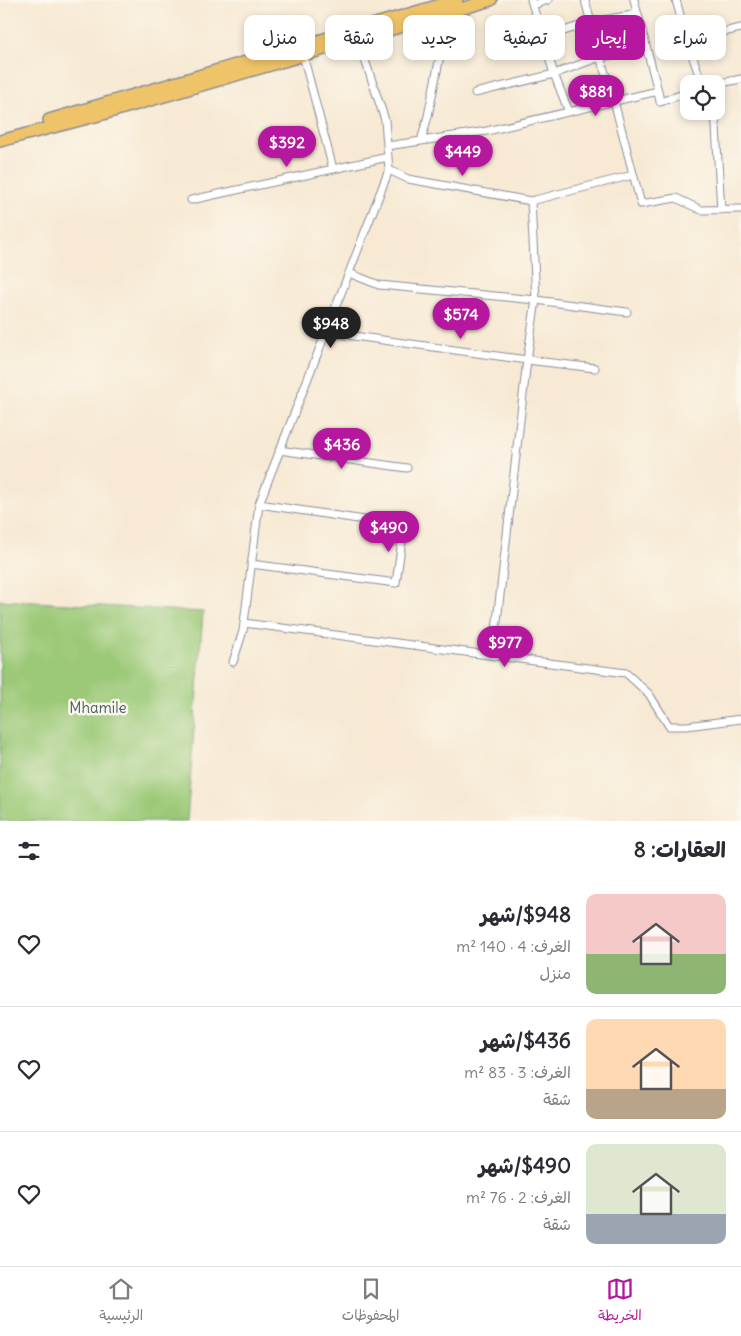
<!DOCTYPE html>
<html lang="ar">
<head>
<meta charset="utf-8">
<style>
	:root { --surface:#fff; --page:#f2f2f3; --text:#2b2b33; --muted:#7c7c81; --line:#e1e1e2; --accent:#b5179e }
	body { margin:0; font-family:Delius,"Playpen Sans Arabic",sans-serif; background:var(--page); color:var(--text); direction:rtl; height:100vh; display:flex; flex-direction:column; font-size:19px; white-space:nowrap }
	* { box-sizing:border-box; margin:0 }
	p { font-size:16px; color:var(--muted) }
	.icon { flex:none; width:28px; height:28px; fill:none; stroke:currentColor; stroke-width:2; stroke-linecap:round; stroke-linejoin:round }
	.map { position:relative; height:821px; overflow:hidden; direction:ltr }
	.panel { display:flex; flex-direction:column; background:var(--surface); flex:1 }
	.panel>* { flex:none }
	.banner { position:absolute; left:15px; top:15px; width:711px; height:45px; direction:rtl; display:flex; gap:10px }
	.controls { position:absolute; left:680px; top:75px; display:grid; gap:10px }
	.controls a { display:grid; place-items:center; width:45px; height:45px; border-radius:10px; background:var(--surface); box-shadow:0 2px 8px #0003; font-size:25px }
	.price { position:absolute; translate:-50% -42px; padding:0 11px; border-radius:18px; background:var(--accent); color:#fff; font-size:16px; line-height:32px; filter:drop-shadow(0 1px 2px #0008) }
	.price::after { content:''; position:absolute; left:50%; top:30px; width:15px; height:11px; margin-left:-8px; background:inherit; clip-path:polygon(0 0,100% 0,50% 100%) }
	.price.active { background:#222; color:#fff }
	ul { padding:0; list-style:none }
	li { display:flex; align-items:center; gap:15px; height:125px; padding:0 15px }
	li+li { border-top:1px solid var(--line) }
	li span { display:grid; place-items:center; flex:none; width:140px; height:100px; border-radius:10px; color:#555 }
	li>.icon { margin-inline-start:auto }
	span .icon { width:60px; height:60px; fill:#fffc; stroke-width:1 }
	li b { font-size:21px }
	h2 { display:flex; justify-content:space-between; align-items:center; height:60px; padding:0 15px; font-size:21px }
	.chip { padding:0 18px; border-radius:10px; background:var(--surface); box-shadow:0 2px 8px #0003; font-size:18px; line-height:45px }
	.chip.active { background:var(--accent); color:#fff }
	.tab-bar { display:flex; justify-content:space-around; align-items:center; height:70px; border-top:1px solid var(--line); background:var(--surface); font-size:14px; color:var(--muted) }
	.tab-bar a { display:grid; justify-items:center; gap:2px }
	.tab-bar .active { color:var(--accent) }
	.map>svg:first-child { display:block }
	.green { fill:#9bc977; stroke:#5b7c6a }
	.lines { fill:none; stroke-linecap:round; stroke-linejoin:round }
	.street-casing { stroke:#898c98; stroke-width:9 }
	.primary-casing { stroke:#898c98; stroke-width:14 }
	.street { stroke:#fff; stroke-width:7 }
	.primary { stroke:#efc469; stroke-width:11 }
	.labels { text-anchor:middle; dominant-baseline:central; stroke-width:5; stroke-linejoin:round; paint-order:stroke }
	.park-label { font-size:15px; fill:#415d66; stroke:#fbf7ec }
</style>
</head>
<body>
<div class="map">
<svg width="741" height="821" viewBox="0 0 741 821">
	<rect width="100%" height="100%" fill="#fbf7ec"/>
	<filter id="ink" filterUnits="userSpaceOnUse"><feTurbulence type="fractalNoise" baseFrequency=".02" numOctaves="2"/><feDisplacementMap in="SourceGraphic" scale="10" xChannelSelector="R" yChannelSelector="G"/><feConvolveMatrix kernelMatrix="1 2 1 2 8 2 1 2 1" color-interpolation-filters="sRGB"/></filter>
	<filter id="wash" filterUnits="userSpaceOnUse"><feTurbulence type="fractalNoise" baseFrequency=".0096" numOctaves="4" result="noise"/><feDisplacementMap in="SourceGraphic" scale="20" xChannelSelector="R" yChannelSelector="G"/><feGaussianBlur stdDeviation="1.12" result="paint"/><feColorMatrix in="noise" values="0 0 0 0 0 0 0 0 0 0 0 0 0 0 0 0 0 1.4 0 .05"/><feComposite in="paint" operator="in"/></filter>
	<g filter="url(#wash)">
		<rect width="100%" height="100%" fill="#f7e9d3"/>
		<path class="green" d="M0,600l203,12 -16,209h-187z"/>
	</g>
	<g filter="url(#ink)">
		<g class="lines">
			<defs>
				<path id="street" d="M531,0l23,74 15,38
					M585,0l15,57 14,44 27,103 35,-6 25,12 40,-1
					M676,0l11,40 15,44
					M533,5l15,-5
					M543,38l48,-16 47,-8
					M687,40l54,-12
					M303,55l30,114
					M716,84l25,-5
					M658,91l2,11 29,-10
					M475,93l79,-19 46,-17 47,-7
					M715,111l6,99
					M421,141l66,-10 171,-40 -24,-91
					M387,146l34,-5 7,-25 21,-105
					M389,170l19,9 123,22
					M191,200l197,-43
					M349,273l30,12 157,15 91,12
					M325,332l202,28 68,8
					M279,450l128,18
					M251,564l145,19 8,-57 -145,-22
					M244,623l382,50 23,21 20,32h18l54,-7
					M493,656l34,-296 9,-60 -5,-99 102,-26
					M233,662l10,-31 16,-127 130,-334 -4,-50 -27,-81"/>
				<path id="primary" d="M49,120l408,-120
					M0,141l103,-27 388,-114"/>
			</defs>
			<use href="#street" class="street-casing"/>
			<use href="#primary" class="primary-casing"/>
			<use href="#street" class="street"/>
			<use href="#primary" class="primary"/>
		</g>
	</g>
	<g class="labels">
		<g class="park-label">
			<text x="98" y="707">Mhamile</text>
		</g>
	</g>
</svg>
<div class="controls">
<a><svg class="icon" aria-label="locate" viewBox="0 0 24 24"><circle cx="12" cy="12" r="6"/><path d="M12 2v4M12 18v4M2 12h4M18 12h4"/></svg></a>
</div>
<b class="price" style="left:596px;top:117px">$881</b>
<b class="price" style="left:287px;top:168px">$392</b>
<b class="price" style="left:463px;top:177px">$449</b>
<b class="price" style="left:461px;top:340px">$574</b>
<b class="price active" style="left:331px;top:349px">$948</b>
<b class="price" style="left:342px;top:470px">$436</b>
<b class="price" style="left:389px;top:553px">$490</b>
<b class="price" style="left:505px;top:668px">$977</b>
<div class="banner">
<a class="chip">شراء</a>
<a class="chip active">إيجار</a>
<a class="chip">تصفية</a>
<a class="chip">جديد</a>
<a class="chip">شقة</a>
<a class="chip">منزل</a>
</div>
</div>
<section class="panel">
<h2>العقارات: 8<svg class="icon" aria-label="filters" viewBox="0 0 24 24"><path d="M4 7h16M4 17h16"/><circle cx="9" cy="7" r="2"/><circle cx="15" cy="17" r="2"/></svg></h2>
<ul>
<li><span style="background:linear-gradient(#f6c9c9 60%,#8fb573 0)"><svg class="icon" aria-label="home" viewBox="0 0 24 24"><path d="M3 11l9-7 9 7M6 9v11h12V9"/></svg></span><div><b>$948/شهر</b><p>الغرف: 4 · 140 m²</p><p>منزل</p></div><svg class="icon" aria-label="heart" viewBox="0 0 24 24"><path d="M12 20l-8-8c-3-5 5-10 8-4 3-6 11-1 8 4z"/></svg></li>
<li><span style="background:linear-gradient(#ffd9b3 70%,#b9a48a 0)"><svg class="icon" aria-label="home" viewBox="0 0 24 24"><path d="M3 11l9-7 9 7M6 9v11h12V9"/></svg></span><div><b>$436/شهر</b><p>الغرف: 3 · 83 m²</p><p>شقة</p></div><svg class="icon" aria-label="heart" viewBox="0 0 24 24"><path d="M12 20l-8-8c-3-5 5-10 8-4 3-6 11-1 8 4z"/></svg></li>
<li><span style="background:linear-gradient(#dfe7d0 70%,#9aa5b1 0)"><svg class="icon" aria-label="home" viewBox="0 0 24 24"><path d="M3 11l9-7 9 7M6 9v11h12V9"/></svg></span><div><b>$490/شهر</b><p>الغرف: 2 · 76 m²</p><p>شقة</p></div><svg class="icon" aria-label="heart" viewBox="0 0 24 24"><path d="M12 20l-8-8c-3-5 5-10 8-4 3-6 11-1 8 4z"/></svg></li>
</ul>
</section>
<nav class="tab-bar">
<a class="active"><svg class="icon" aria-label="map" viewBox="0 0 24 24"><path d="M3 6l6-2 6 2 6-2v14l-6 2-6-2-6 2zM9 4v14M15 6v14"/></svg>الخريطة</a>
<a><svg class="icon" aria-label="saved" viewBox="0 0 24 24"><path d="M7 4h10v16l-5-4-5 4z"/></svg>المحفوظات</a>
<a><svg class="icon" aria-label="home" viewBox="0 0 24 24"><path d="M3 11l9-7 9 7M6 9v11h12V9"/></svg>الرئيسية</a>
</nav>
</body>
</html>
